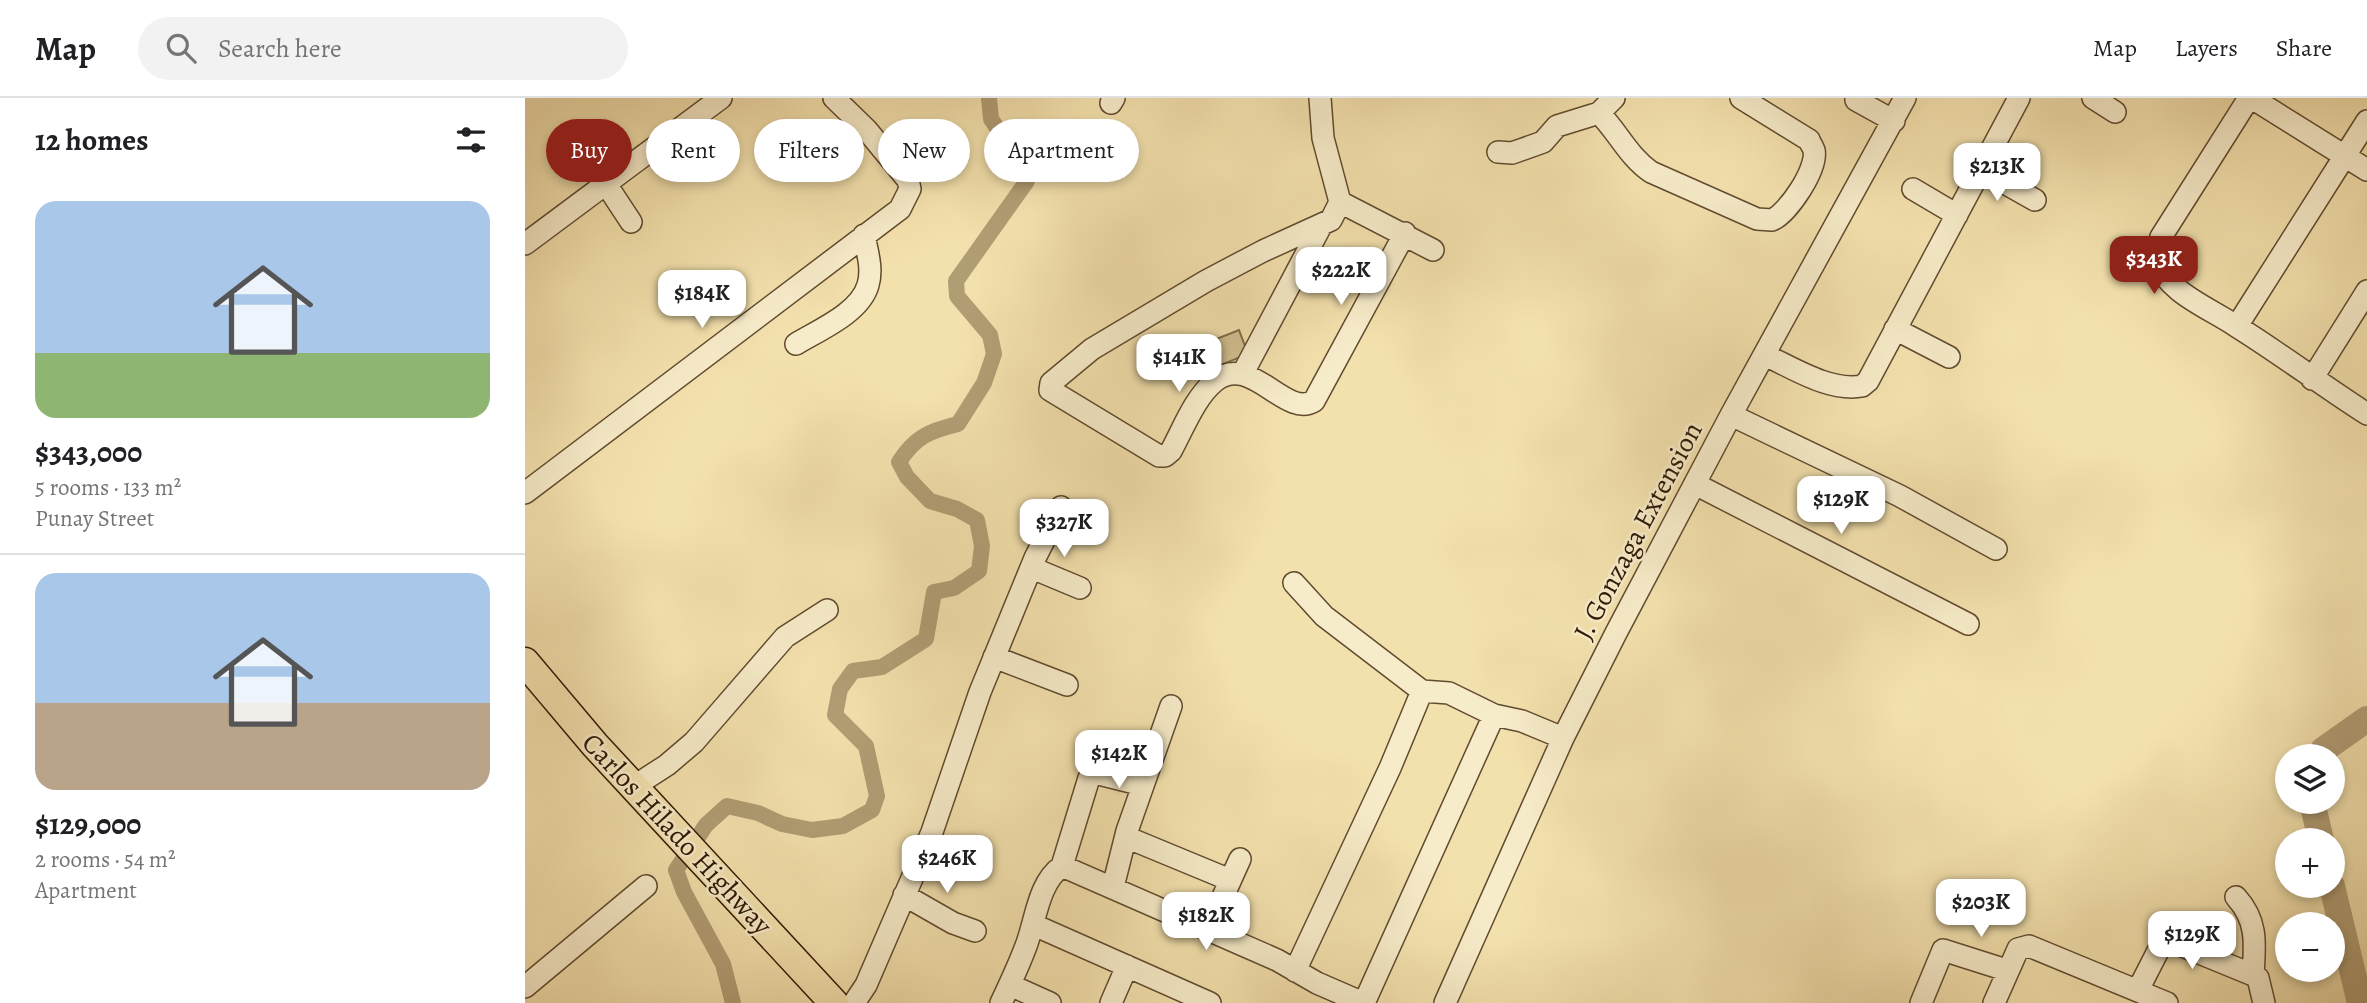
<!DOCTYPE html>
<html lang="en">
<head>
<meta charset="utf-8">
<style>
	:root { --surface:#fff; --page:#f2f2f2; --text:#202124; --muted:#757577; --line:#e0e0e0; --accent:#8f2418 }
	body { margin:0; font-family:Alegreya,serif; background:var(--page); color:var(--text); height:100vh; display:flex; flex-direction:column; font-size:26px; white-space:nowrap }
	* { box-sizing:border-box; margin:0 }
	p { font-size:23px; color:var(--muted) }
	.icon { flex:none; width:38px; height:38px; fill:none; stroke:currentColor; stroke-width:2; stroke-linecap:round; stroke-linejoin:round }
	.map { position:relative; flex:1; overflow:hidden }
	.details { display:flex; flex-direction:column; background:var(--surface); width:525px }
	.details>* { flex:none }
	.banner { position:absolute; left:21px; top:21px; width:665px; height:63px; display:flex; gap:14px }
	.buttons { position:absolute; left:1750px; top:646px; display:grid; gap:14px }
	.buttons a { display:grid; place-items:center; width:70px; height:70px; border-radius:50%; background:var(--surface); box-shadow:0 4px 10px #0003; font-size:35px }
	.price { position:absolute; translate:-50% -60px; padding:0 16px; border-radius:14px; background:#fff; color:#222; font-size:23px; line-height:46px; filter:drop-shadow(0 2px 4px #0008) }
	.price::after { content:''; position:absolute; left:50%; top:42px; width:21px; height:16px; margin-left:-10px; background:inherit; clip-path:polygon(0 0,100% 0,50% 100%) }
	.price.current { background:var(--accent); color:#fff }
	ul { padding:0; list-style:none }
	li { display:grid; align-content:center; gap:14px; height:371px; padding:0 35px }
	li+li { border-top:2px solid var(--line) }
	li span { display:grid; place-items:center; height:217px; border-radius:21px; color:#555 }
	li>.icon { margin-inline-start:auto }
	span .icon { width:126px; height:126px; fill:#fffc; stroke-width:1 }
	li b { font-size:30px }
	h2 { display:flex; justify-content:space-between; align-items:center; height:84px; padding:0 35px; font-size:30px }
	.pill { padding:0 24px; border-radius:32px; background:var(--surface); box-shadow:0 4px 10px #0003; font-size:24px; line-height:63px }
	.pill.current { background:var(--accent); color:#fff }
	header { display:flex; align-items:center; gap:42px; box-sizing:border-box; height:98px; padding:0 35px; background:var(--surface); border-bottom:2px solid var(--line) }
	header strong { font-size:33px }
	nav { display:flex; gap:38px; margin-inline-start:auto; font-size:24px }
	.search { width:490px; height:63px; background:var(--page); display:flex; align-items:center; gap:18px; box-sizing:border-box; padding:0 24px; border-radius:38px; color:var(--muted); font-size:26px }
	main { display:flex; flex:1; min-height:0 }
	.map>svg:first-child { display:block }
	.green { fill:#d2bf90; stroke:#816c4a; stroke-width:2 }
	.lines { fill:none; stroke-linecap:round; stroke-linejoin:round }
	.canal { stroke:#b19d74; stroke-width:16 }
	.river { stroke:#b19d74; stroke-width:26 }
	.minor-casing { stroke:#614a2f; stroke-width:24 }
	.major-casing { stroke:#301805; stroke-width:31 }
	.minor { stroke:#f7ecca; stroke-width:21 }
	.major { stroke:#f3e1ad; stroke-width:28 }
	.labels { text-anchor:middle; dominant-baseline:central; stroke-width:5; stroke-linejoin:round; paint-order:stroke }
	.street-label { font-size:28px; fill:#301805; stroke:#f7ecca }
</style>
</head>
<body>
<header>
<strong>Map</strong>
<div class="search"><svg class="icon" aria-label="search" viewBox="0 0 24 24"><circle cx="10" cy="10" r="6"/><path d="M15 15l6 6"/></svg>Search here</div>
<nav><a>Map</a><a>Layers</a><a>Share</a></nav>
</header>
<main>
<section class="details">
<h2>12 homes<svg class="icon" aria-label="filters" viewBox="0 0 24 24"><path d="M4 7h16M4 17h16"/><circle cx="9" cy="7" r="2"/><circle cx="15" cy="17" r="2"/></svg></h2>
<ul>
<li><span style="background:linear-gradient(#a9c7e8 70%,#8fb573 0)"><svg class="icon" aria-label="home" viewBox="0 0 24 24"><path d="M3 11l9-7 9 7M6 9v11h12V9"/></svg></span><div><b>$343,000</b><p>5 rooms · 133 m²</p><p>Punay Street</p></div></li>
<li><span style="background:linear-gradient(#a9c7e8 60%,#b9a48a 0)"><svg class="icon" aria-label="home" viewBox="0 0 24 24"><path d="M3 11l9-7 9 7M6 9v11h12V9"/></svg></span><div><b>$129,000</b><p>2 rooms · 54 m²</p><p>Apartment</p></div></li>
</ul>
</section>
<div class="map">
<svg width="1842" height="905" viewBox="0 0 1842 905">
	<rect width="100%" height="100%" fill="#f3e1ad"/>
	<filter id="stains"><feTurbulence type="fractalNoise" baseFrequency=".00286" numOctaves="4"/><feColorMatrix values="0 0 0 0 .2 0 0 0 0 .09 0 0 0 0 .02 0 0 0 .5 -.17"/></filter>
	<radialGradient id="worn" r=".72"><stop offset=".6" stop-color="#630" stop-opacity="0"/><stop offset="1" stop-color="#630" stop-opacity=".3"/></radialGradient>
	<path class="green" d="M714,232l9,24 -37,15 -10,-24z"/>
	<g class="lines">
		<path class="canal" d="M208,905l-10,-39 -39,-72 -8,-22 30,-45 21,-19 31,7 24,11 30,6 31,-4 29,-16 5,-14 -11,-50 -31,-31 5,-26 13,-18 29,-4 44,-28 8,-47 20,-4 25,-17 3,-25 -5,-26 -20,-11 -27,-8 -23,-24 -8,-15c16,-25 30,-31 59,-38l26,-41 10,-29 -4,-19 -33,-39 -1,-15 71,-100 -13,-28 -23,-34 -2,-21"/>
		<path class="river" d="M1796,658l2,-6 44,-31
			M1787,704l9,38
			M1807,788l28,117"/>
		<defs>
			<path id="minor" d="M795,0l3,40 17,64 -9,18 -68,31 -57,30 -114,68 -41,34 -1,7 109,66h6l6,-5c12,-22 24,-54 44,-70 36,-29 70,38 99,20l91,-168
				M1568,0l22,14
				M1724,0l-88,139 -7,21c15,36 52,48 82,68 45,28 87,60 131,88
				M1727,0l115,72
				M1331,2l38,21
				M586,5l3,-5
				M1074,15c19,19 29,43 52,59l106,47 15,1c16,-7 46,-51 42,-70 0,-1 -5,-9 -5,-10l-68,-42
				M973,54l14,1 31,-11 14,-16 42,-13 15,-15
				M1455,71l55,31
				M81,86l25,38
				M1388,91l44,26
				M815,104l93,48
				M0,146l196,-146
				M1712,228l130,-205
				M1370,231l54,28
				M271,246c23,-14 64,-31 72,-59 5,-16 -1,-34 -4,-50
				M1240,257c28,13 65,37 97,31l6,-5 151,-283
				M718,275l79,-149
				M1787,281l55,-88
				M1206,317l169,81 96,53
				M1170,386l273,140
				M0,395l375,-284 10,-20 -2,-9 -42,-51 -32,-31
				M507,470l48,20
				M769,485l30,33 98,75
				M469,559l73,28
				M108,689l34,-22 27,-23 91,-105 42,-27
				M601,739l104,43
				M537,768l215,94 40,23 46,20
				M588,789l14,-56 44,-125
				M379,797l49,28 22,8
				M1711,799c22,24 19,47 17,78
				M509,827l176,78
				M683,832l32,-71
				M770,873l95,-203 32,-77 27,2 45,22 28,6 41,17
				M485,887l40,18
				M0,889l121,-101
				M1613,892l22,-43 10,-6 83,34 5,3 6,25
				M329,905l12,-18 66,-153 48,-140 55,-134 26,-51
				M476,905c9,-19 18,-38 25,-57 10,-26 12,-63 36,-80l27,-88 6,-5 48,12
				M586,905l16,-37
				M839,905l130,-288
				M920,905l118,-265 53,-105 115,-218 174,-317
				M1396,905l22,-53 63,20
				M1469,905l24,-54 11,-3 138,57"/>
			<path id="major" d="M0,564l70,83 239,258"/>
		</defs>
		<use href="#minor" class="minor-casing"/>
		<use href="#major" class="major-casing"/>
		<use href="#minor" class="minor"/>
		<use href="#major" class="major"/>
	</g>
	<g class="labels">
		<g class="street-label">
			<text transform="translate(1113 433) rotate(-62)">J. Gonzaga Extension</text>
			<text transform="translate(152 736) rotate(47)">Carlos Hilado Highway</text>
		</g>
	</g>
	<rect width="100%" height="100%" filter="url(#stains)"/>
	<rect width="100%" height="100%" fill="url(#worn)"/>
</svg>
<div class="buttons">
<a><svg class="icon" aria-label="layers" viewBox="0 0 24 24"><path d="M12 4l9 5-9 5-9-5zM3 14l9 5 9-5"/></svg></a>
<a>+</a>
<a>−</a>
</div>
<b class="price" style="left:1472px;top:105px">$213K</b>
<b class="price current" style="left:1629px;top:198px">$343K</b>
<b class="price" style="left:816px;top:209px">$222K</b>
<b class="price" style="left:177px;top:232px">$184K</b>
<b class="price" style="left:654px;top:296px">$141K</b>
<b class="price" style="left:1316px;top:438px">$129K</b>
<b class="price" style="left:539px;top:461px">$327K</b>
<b class="price" style="left:594px;top:692px">$142K</b>
<b class="price" style="left:422px;top:797px">$246K</b>
<b class="price" style="left:1456px;top:841px">$203K</b>
<b class="price" style="left:681px;top:854px">$182K</b>
<b class="price" style="left:1667px;top:873px">$129K</b>
<div class="banner">
<a class="pill current">Buy</a>
<a class="pill">Rent</a>
<a class="pill">Filters</a>
<a class="pill">New</a>
<a class="pill">Apartment</a>
</div>
</div>
</main>
</body>
</html>
